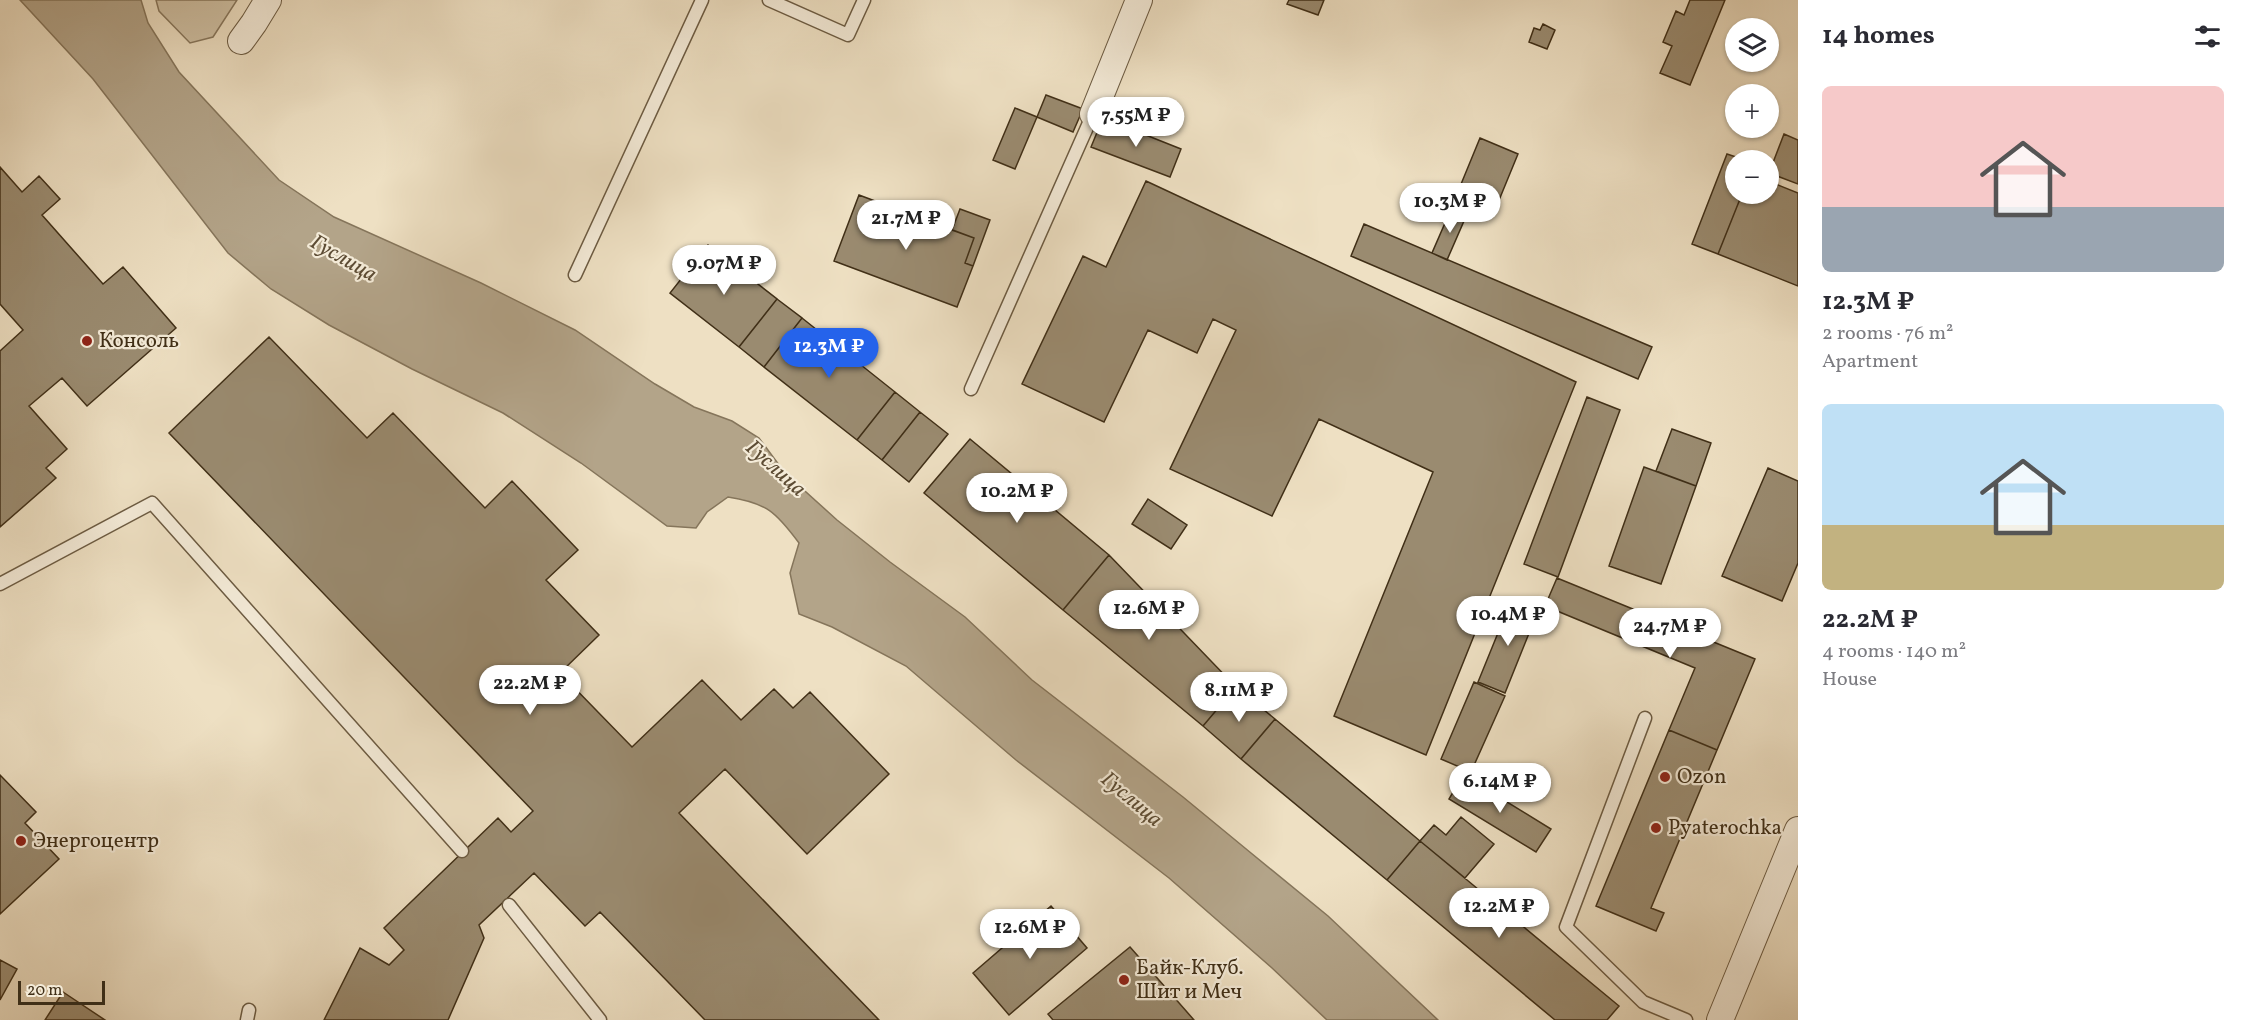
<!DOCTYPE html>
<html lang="en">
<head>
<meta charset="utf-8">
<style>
	:root { --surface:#fff; --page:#f7f7f7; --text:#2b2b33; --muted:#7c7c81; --accent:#2563eb }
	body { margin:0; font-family:Vollkorn,serif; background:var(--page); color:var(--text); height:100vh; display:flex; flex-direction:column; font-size:22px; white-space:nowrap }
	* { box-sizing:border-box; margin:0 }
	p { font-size:20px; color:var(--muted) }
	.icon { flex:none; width:33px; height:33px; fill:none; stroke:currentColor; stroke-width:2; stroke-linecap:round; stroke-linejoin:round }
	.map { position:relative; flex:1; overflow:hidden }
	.drawer { display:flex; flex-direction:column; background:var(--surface); width:450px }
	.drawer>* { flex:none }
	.buttons { position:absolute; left:1725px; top:18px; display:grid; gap:12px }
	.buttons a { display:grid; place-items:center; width:54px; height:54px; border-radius:50%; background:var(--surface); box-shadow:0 2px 4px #0004; font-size:30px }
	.scale { position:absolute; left:18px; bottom:15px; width:87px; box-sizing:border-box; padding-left:6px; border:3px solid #402f17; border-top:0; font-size:16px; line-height:21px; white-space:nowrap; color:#402f17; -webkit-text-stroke:4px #f4ebd8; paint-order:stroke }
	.price { position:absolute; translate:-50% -51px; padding:0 14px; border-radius:21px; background:#fff; color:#222; font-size:20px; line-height:39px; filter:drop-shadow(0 2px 3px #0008) }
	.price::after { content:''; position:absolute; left:50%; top:36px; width:18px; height:14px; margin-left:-9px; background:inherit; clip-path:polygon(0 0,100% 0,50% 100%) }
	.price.on { background:var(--accent); color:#fff }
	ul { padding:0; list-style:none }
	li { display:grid; align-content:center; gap:12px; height:318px; padding:0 24px }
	li span { display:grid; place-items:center; height:186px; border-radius:9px; color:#555 }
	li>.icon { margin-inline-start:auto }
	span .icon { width:108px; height:108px; fill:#fffc; stroke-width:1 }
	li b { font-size:26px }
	h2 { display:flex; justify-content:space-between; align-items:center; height:72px; padding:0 24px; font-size:26px }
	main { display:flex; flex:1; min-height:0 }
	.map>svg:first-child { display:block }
	.green { fill:#d0c2a6; stroke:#88785e; stroke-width:1.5 }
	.water { fill:#b3a489; stroke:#85755b; stroke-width:1.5 }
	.building { fill:#9a8b70; stroke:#402f17; stroke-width:1.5 }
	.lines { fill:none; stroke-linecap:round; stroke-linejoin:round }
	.lane-casing { stroke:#6c5b42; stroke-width:15 }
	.street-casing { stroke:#6c5b42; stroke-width:28 }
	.lane { stroke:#f4ebd8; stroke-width:12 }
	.street { stroke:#f4ebd8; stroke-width:26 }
	.poi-dot { fill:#8f2418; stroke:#f4ebd8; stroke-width:2 }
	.labels { text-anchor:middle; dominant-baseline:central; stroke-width:4.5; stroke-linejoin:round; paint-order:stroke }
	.poi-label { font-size:21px; fill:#402f17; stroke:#f4ebd8; text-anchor:start }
	.water-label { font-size:22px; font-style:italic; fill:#5d4c34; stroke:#f4ebd8 }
</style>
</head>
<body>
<main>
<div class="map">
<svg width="1798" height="1020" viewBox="0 0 1798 1020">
	<rect width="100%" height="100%" fill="#eee0c3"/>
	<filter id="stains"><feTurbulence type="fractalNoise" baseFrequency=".00333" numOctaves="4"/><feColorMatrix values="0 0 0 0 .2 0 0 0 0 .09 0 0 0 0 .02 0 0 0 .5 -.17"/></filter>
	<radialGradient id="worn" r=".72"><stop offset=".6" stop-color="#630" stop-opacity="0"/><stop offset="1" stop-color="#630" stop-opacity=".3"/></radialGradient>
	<path class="green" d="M156,0h81l-24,37 -23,6 -31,-32z"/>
	<path class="water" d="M20,0h121l7,23 31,49 100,108 55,37 147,66 94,47 80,54 39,23 38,14 27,17 26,35 52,47 53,42 75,55 67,63 151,117 68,56 77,63 110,104h-111l-55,-52 -103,-90 -153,-118 -110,-94 -74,-39 -33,-13 -9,-41 9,-30c-23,-31 -32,-40 -71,-46l-21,15 -11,16 -29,-2 -86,-63 -78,-50 -91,-44 -83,-44 -58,-36 -43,-36 -135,-174z"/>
	<path class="building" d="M1289,0h35l-6,15 -31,-11z
		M1690,0h35l-35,85 -30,-12 12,-27 -9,-4 13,-31 8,4z
		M1543,24l12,6 -8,19 -18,-7 5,-14 6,2z
		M1046,95l37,14 -10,23 -36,-15z
		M1015,108l22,9 -22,52 -22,-9z
		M1103,118l78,31 -11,28 -79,-30z
		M1784,134l14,6v44l-29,-11z
		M1480,138l38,16 -21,51 -38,-16z
		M1727,154l18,6h-9v34h6l-24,60 -26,-10z
		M0,167l22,25 17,-16 21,23 -18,16 61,69 20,-17 53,61 -89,78 -25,-28 -33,28 38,43 -21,19 10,10 -56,49v-176l23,-21 -23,-26z
		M1146,181l430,201 -150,373 -92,-39 99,-244 -114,-53 -47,97 -102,-47 66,-139 -23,-11 -16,34 -49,-23 -44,92 -82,-38 61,-128 23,11z
		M1768,181l30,12v93l-80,-32 24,-60h26z
		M859,195l115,43 -9,25 8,3 -16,41 -123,-46z
		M1452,207l15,7 -20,46 -15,-7z
		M960,209l30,11 -17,46 -8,-3 9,-25 -22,-8z
		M1364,224l288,123 -14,32 -287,-123z
		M708,245l69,54 -38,48 -69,-54z
		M777,299l25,19 -38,49 -25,-20z
		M802,318l93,74 -38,48 -93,-73z
		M269,337l98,101 26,-25 92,95 27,-27 66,69 -32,30 53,55 -39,38 72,74 70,-67 39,40 33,-31 19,19 17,-16 79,82 -82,80 -82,-85 -46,44 200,207h-174l-105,-108 -15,14 -51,-53 -55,52 5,13 -36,82h-124l36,-72 29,17 15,-15 -20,-22 114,-110 13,14 22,-21 -364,-378z
		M895,392l25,20 -38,48 -25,-20z
		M1587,397l33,13 -62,167 -34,-13z
		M920,412l28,22 -39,48 -27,-22z
		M1672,429l39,14 -15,43 -40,-15z
		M970,439l139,116 -46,55 -139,-117z
		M1644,467l52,19 -35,98 -52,-18z
		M1768,468l30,13v82l-16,38 -60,-25z
		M1148,499l39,26 -16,24 -39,-25z
		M1109,555l127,132 -33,39 -140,-116z
		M1557,578l198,81 -38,91 -48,-20 26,-62 -150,-62z
		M1511,601l27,10 -33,82 -27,-11z
		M1474,682l31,14 -34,76 -30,-13z
		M1236,687l39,32 -34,40 -38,-33z
		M1275,719l145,122 -33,39 -146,-121z
		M1669,730l48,20 -66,158 13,5 -8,18 -60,-25z
		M0,775l36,37 -11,11 34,36 -59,55z
		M1463,775l88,54 -15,23 -87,-53z
		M1461,817l33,27 -29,34 -45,-37 14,-16 12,10z
		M1420,841l199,165 -12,14h-52l-168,-140z
		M1051,906l36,42 -78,67 -36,-42z
		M1130,947l64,73h-141l-5,-6z
		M0,960l17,9 -17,31z
		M63,992l42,28h-60z"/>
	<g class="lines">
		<defs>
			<path id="lane" d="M769,0l79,35 16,-35
				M575,275l127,-275
				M971,389l122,-275
				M0,584l152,-81 310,348
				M1645,718l-79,209 77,75 43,18
				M509,905l91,115
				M247,1020l2,-10"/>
			<path id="street" d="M241,41l13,-18 14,-23
				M1093,114l46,-114
				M1720,1020l78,-190"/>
		</defs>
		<use href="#lane" class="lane-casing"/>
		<use href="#street" class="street-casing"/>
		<use href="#lane" class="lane"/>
		<use href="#street" class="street"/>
	</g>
	<g class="poi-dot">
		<circle cx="87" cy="341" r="6"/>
		<circle cx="1665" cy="777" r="6"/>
		<circle cx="1656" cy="828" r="6"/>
		<circle cx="21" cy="841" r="6"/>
		<circle cx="1124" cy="980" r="6"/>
	</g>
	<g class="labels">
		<g class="poi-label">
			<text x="99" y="341">Консоль</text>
			<text x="1677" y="777">Ozon</text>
			<text x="1668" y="828">Pyaterochka</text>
			<text x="33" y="841">Энергоцентр</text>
			<text x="1136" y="968">Байк-Клуб.<tspan x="1136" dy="24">Шит и Меч</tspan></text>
		</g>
		<g class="water-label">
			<text transform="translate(343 259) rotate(30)">Гуслица</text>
			<text transform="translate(775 469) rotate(42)">Гуслица</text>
			<text transform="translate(1131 800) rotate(40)">Гуслица</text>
		</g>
	</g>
	<rect width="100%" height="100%" filter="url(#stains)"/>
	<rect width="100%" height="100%" fill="url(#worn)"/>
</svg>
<div class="buttons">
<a><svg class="icon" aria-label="layers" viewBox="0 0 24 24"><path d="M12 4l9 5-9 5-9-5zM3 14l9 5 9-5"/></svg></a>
<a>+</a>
<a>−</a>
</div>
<div class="scale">20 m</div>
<b class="price" style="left:1136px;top:148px">7.55M ₽</b>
<b class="price" style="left:1450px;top:234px">10.3M ₽</b>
<b class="price" style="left:906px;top:251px">21.7M ₽</b>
<b class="price" style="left:724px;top:296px">9.07M ₽</b>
<b class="price on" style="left:829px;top:379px">12.3M ₽</b>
<b class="price" style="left:1017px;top:524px">10.2M ₽</b>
<b class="price" style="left:1149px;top:641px">12.6M ₽</b>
<b class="price" style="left:1508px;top:647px">10.4M ₽</b>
<b class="price" style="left:1670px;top:659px">24.7M ₽</b>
<b class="price" style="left:530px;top:716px">22.2M ₽</b>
<b class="price" style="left:1239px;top:723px">8.11M ₽</b>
<b class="price" style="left:1500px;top:814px">6.14M ₽</b>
<b class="price" style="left:1499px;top:939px">12.2M ₽</b>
<b class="price" style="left:1030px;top:960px">12.6M ₽</b>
</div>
<section class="drawer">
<h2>14 homes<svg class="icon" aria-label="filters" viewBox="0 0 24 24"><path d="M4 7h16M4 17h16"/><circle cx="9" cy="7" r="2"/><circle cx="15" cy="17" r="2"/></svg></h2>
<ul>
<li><span style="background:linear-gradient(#f6c9c9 65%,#9aa5b1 0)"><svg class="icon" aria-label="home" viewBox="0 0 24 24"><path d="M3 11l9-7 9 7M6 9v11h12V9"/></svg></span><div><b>12.3M ₽</b><p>2 rooms · 76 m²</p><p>Apartment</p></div></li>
<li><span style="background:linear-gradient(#bfe0f5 65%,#c2b280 0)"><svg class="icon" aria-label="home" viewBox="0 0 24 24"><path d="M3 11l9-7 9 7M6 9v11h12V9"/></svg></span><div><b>22.2M ₽</b><p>4 rooms · 140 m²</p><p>House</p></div></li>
</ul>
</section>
</main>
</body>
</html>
